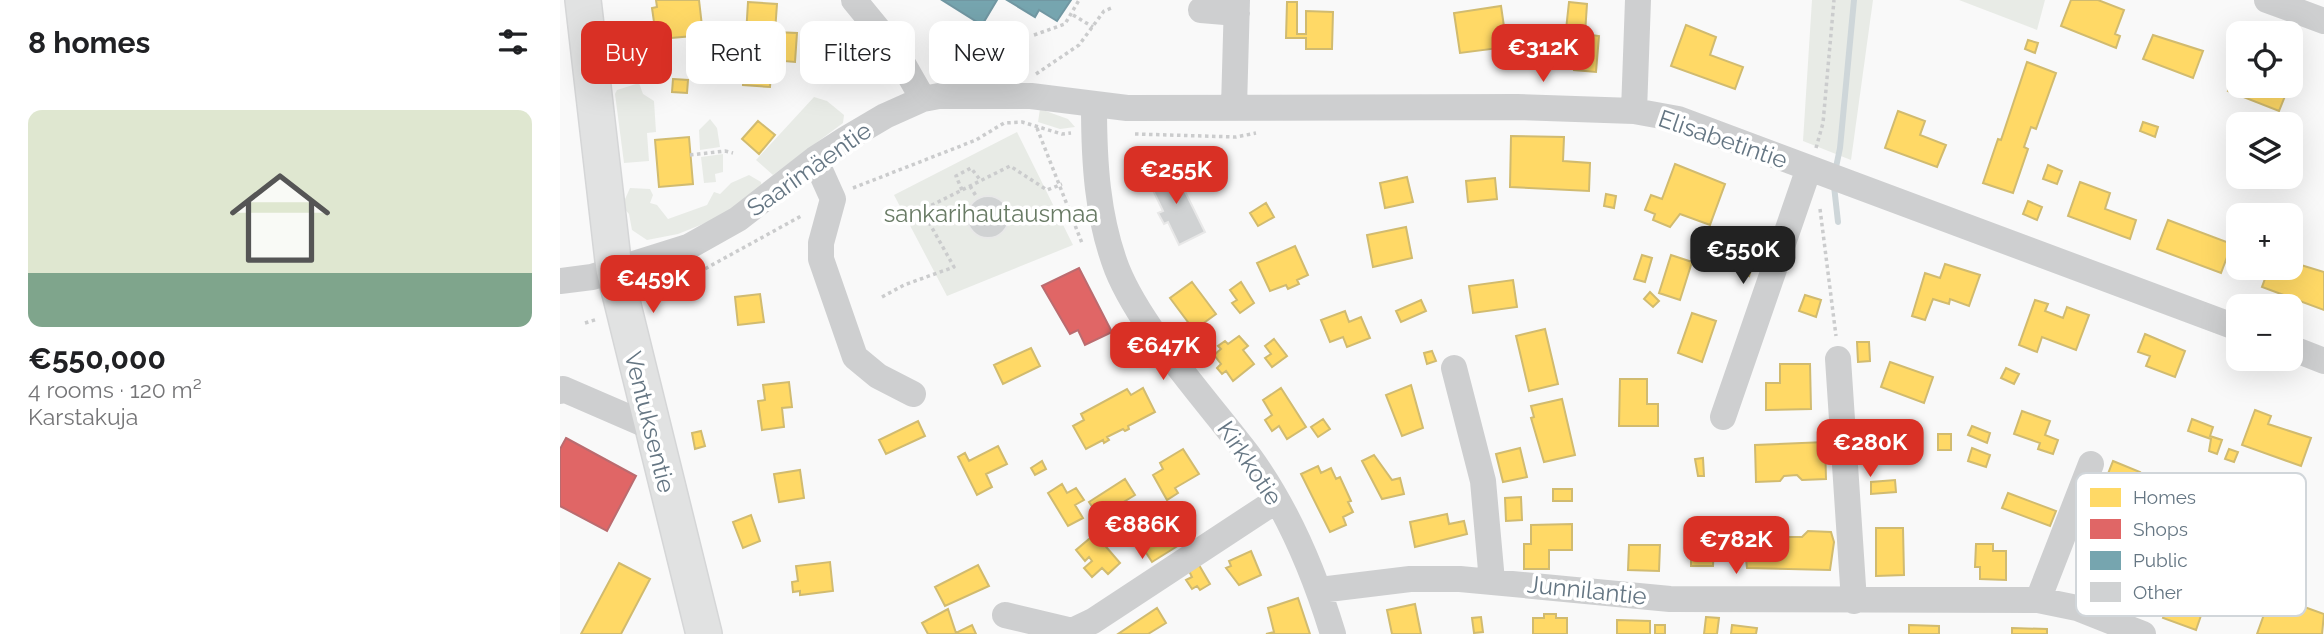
<!DOCTYPE html>
<html lang="en">
<head>
<meta charset="utf-8">
<style>
	:root { --surface:#fff; --page:#f2f2f2; --text:#202124; --muted:#757577; --line:#e0e0e0; --accent:#d93025 }
	body { margin:0; font-family:Raleway,sans-serif; background:var(--page); color:var(--text); height:100vh; display:flex; flex-direction:column; font-size:26px; white-space:nowrap }
	* { box-sizing:border-box; margin:0 }
	p { font-size:23px; color:var(--muted) }
	.icon { flex:none; width:38px; height:38px; fill:none; stroke:currentColor; stroke-width:2; stroke-linecap:round; stroke-linejoin:round }
	.map { position:relative; flex:1; overflow:hidden }
	.details { display:flex; flex-direction:column; background:var(--surface); width:560px }
	.details>* { flex:none }
	.top-card { position:absolute; left:21px; top:21px; width:665px; height:63px; display:flex; gap:14px }
	.buttons { position:absolute; left:1666px; top:21px; display:grid; gap:14px }
	.buttons a { display:grid; place-items:center; width:77px; height:77px; border-radius:14px; background:var(--surface); box-shadow:0 7px 28px #0002; font-size:35px }
	.price { position:absolute; translate:-50% -60px; padding:0 16px; border-radius:14px; background:var(--accent); color:#fff; font-size:23px; line-height:46px; filter:drop-shadow(0 2px 4px #0008) }
	.price::after { content:''; position:absolute; left:50%; top:42px; width:21px; height:16px; margin-left:-10px; background:inherit; clip-path:polygon(0 0,100% 0,50% 100%) }
	.price.on { background:#222; color:#fff }
	ul { padding:0; list-style:none }
	li { display:grid; align-content:center; gap:14px; height:371px; padding:0 28px }
	li+li { border-top:2px solid var(--line) }
	li span { display:grid; place-items:center; height:217px; border-radius:14px; color:#555 }
	li>.icon { margin-inline-start:auto }
	span .icon { width:126px; height:126px; fill:#fffc; stroke-width:1 }
	li b { font-size:30px }
	h2 { display:flex; justify-content:space-between; align-items:center; height:84px; padding:0 28px; font-size:30px }
	.tag { padding:0 24px; border-radius:14px; background:var(--surface); box-shadow:0 7px 28px #0002; font-size:24px; line-height:63px }
	.tag.on { background:var(--accent); color:#fff }
	main { display:flex; flex:1; min-height:0 }
	.map>svg:first-child { display:block }
	.green { fill:#e8ebe6 }
	.homes { fill:#ffd966; stroke:#d1bb6f; stroke-width:2 }
	.shops { fill:#e06666; stroke:#bb6b6f; stroke-width:2 }
	.public { fill:#76a5af; stroke:#7197a2; stroke-width:2 }
	.lines { fill:none; stroke-linecap:round; stroke-linejoin:round }
	.stream { stroke:#ced6d9; stroke-width:6 }
	.building { fill:#d0d2d3; stroke:#e8e8e8; stroke-width:2 }
	.major-casing { stroke:#d5d6d7; stroke-width:38 }
	.path { stroke:#cbcccd; stroke-width:3.5; stroke-dasharray:3.5 3.5; stroke-linecap:butt }
	.minor { stroke:#cecfd0; stroke-width:26 }
	.major { stroke:#e1e2e2; stroke-width:35 }
	.labels { text-anchor:middle; dominant-baseline:central; stroke-width:7; stroke-linejoin:round; paint-order:stroke }
	.street-label { font-size:24px; fill:#657683; stroke:#fff }
	.park-label { font-size:24px; fill:#687a64; stroke:#fff }
	.key { fill:#fff; stroke:#d1d6da; stroke-width:2 }
	.key-label { font-size:19px; fill:#657683 }
</style>
</head>
<body>
<main>
<section class="details">
<h2>8 homes<svg class="icon" aria-label="filters" viewBox="0 0 24 24"><path d="M4 7h16M4 17h16"/><circle cx="9" cy="7" r="2"/><circle cx="15" cy="17" r="2"/></svg></h2>
<ul>
<li><span style="background:linear-gradient(#dfe7d0 75%,#7fa58c 0)"><svg class="icon" aria-label="home" viewBox="0 0 24 24"><path d="M3 11l9-7 9 7M6 9v11h12V9"/></svg></span><div><b>€550,000</b><p>4 rooms · 120 m²</p><p>Karstakuja</p></div></li>
</ul>
</section>
<div class="map">
<svg width="1764" height="634" viewBox="0 0 1764 634">
	<rect width="100%" height="100%" fill="#f9f9f9"/>
	<path class="green" d="M1252,0h61l-22,160 -48,-19z
		M1399,0h86l-8,30z
		M79,83l4,11 11,7 2,31 -9,1 2,28 -25,2 -9,-69 2,-4z
		M254,97l13,4 17,14 -1,8 -70,52 -17,-15z
		M480,109l28,10 7,8 -15,2 -22,-7z
		M150,119l7,9 3,19 -20,3 -1,-20z
		M457,132l56,113 -126,51 -53,-101z
		M163,154v18l-8,2 1,8 -12,1 -3,-26z
		M189,175l12,7 2,12 -55,28 -30,12 -31,6 -15,-10 -3,-16 -7,-8 8,-18 20,1 3,6 -3,8 7,2 11,14 39,-14 7,-13 6,2 11,-11z"/>
	<path class="homes" d="M96,0h43l3,26 -10,1 1,9 -33,3 -1,-10h-4l-3,-21 5,-1z
		M1511,0h27l26,10 -9,24 5,2 -4,12 -55,-22z
		M188,2l29,2 -2,28 22,1 -2,29 -23,-2 -2,27 -27,-2z
		M727,2h10v32h9v-23l27,1 -1,37h-26v-11h-20z
		M1009,2l18,2 -2,30 14,2 -3,36 -22,-2 2,-21 -12,-1z
		M941,6l6,41 -47,6 -6,-40z
		M1126,25l30,12 -6,18 33,12 -8,22 -64,-23z
		M1593,35l50,16 -10,27 -50,-19z
		M1468,40l10,3 -3,10 -10,-4z
		M1467,62l29,11 -20,56 -5,-2 -7,20 4,2 -15,44 -30,-10 15,-44 3,1z
		M1678,65v21h51l-10,25 -51,-20z
		M113,79l15,1 -1,13 -15,-1z
		M1338,111l27,10 -5,14 26,10 -9,22 -52,-19z
		M198,121l17,14 -16,19 -17,-15z
		M1583,122l15,5 -3,10 -15,-6z
		M951,136l53,1 -1,24 27,2 -1,28 -79,-4z
		M129,137l4,47 -34,3 -4,-47z
		M1115,164l50,20 -15,41 -30,-11 -10,13 -17,-7 2,-6 -10,-4 6,-15 11,4z
		M1488,165l14,6 -5,13 -14,-5z
		M847,177l6,25 -28,6 -5,-25z
		M935,178l2,21 -29,3 -2,-21z
		M1520,182l30,11 -5,16 31,11 -6,19 -62,-23z
		M1046,194l10,2 -2,12 -10,-2z
		M1468,201l14,6 -5,13 -14,-6z
		M706,203l8,14 -16,9 -8,-13z
		M1608,220l64,24 -11,29 -64,-24z
		M846,227l6,31 -39,9 -6,-32z
		M735,246l13,29 -11,5 2,4 -11,5 -2,-4 -16,6 -13,-28z
		M1082,255l10,3 -7,24 -11,-3z
		M1111,255l21,7 -12,38 -21,-7z
		M1189,255l6,3 -6,18 -6,-3z
		M1731,262l33,10v38l-62,-23 7,-19h22z
		M1385,264l35,11 -11,31 -19,-7 -1,5 -16,-5 -8,21 -13,-4 13,-43 15,5z
		M953,280l4,27 -44,6 -4,-27z
		M632,282l24,32 -22,16 -24,-32z
		M681,282l13,21 -14,10 -8,-10 5,-3 -7,-10z
		M1090,292l9,9 -6,6 -9,-8z
		M200,294l4,28 -26,3 -3,-28z
		M1245,295l16,5 -5,17 -17,-6z
		M861,300l5,11 -25,11 -5,-11z
		M1475,300l13,4 -3,7 18,7 4,-11 22,8 -13,35 -34,-13 -5,15 -18,-7z
		M785,311l4,11 12,-5 9,21 -23,9 -4,-10 -13,5 -9,-22z
		M1132,313l24,8 -14,41 -24,-9z
		M985,329l13,55 -29,7 -13,-55z
		M1585,334l40,17 -10,26 -29,-11 4,-10 -12,-4z
		M679,336l9,10 -5,4 11,14 -21,17 -7,-10 -4,3 -5,-6 4,-4 -7,-9 7,-6 -3,-3 7,-5 3,3z
		M714,339l13,17 -15,11 -7,-9 6,-4 -6,-8z
		M1297,342h12l1,19 -12,1z
		M471,348l9,18 -37,18 -9,-19z
		M872,351l4,10 -9,3 -3,-11z
		M1330,362l43,15 -9,26 -43,-16z
		M1220,364h30l1,45 -45,1v-27h14z
		M1446,368l13,6 -5,10 -13,-6z
		M1060,379h27v25h11v22h-39z
		M229,382l3,25 -10,1 2,19 -22,3 -4,-29 7,-1 -2,-15z
		M851,385l12,43 -21,8 -16,-41z
		M583,388l12,24 -27,14 1,3 -4,2 -2,-2 -16,8 2,3 -5,3 -1,-3 -17,9 -13,-23 11,-6 -3,-6 46,-25 4,6z
		M721,388l25,39 -19,12 -8,-13 -7,5 -7,-11 7,-5 -9,-15z
		M1002,399l13,56 -31,7 -13,-44 3,-1 -3,-11z
		M1695,410l16,6 -3,8 43,14 -10,28 -59,-21z
		M1462,411l28,10 -5,14 13,5 -5,14 -15,-5 2,-6 -26,-9z
		M763,419l7,10 -12,8 -7,-10z
		M1632,419l21,8 -3,9 12,4 -5,14 -8,-3 2,-12 -23,-8z
		M358,421l7,15 -39,18 -7,-14z
		M1412,426l18,7 -3,10 -19,-8z
		M141,431l4,15 -10,3 -3,-16z
		M1351,434l1,14 -41,1v-14z
		M1378,434h13v16h-13z
		M1265,442l1,37 -24,1 -5,-5 -13,1 -4,5 -24,1 -1,-37z
		M438,446l9,18 -21,10 6,13 -15,8 -19,-38 7,-4 4,8z
		M960,448l7,29 -24,5 -7,-28z
		M1412,448l18,7 -4,12 -18,-6z
		M623,449l16,25 -24,14 3,5 -11,7 -14,-25 10,-6 -3,-6z
		M1669,449l9,3 -4,10 -9,-3z
		M814,455l18,25 8,-2 4,16 -22,5 -20,-38z
		M1143,458l1,18h-6l-3,-17z
		M482,461l4,8 -11,6 -4,-7z
		M1553,461l27,11 -3,8 7,3 4,-9 14,6 -5,13 11,5 -6,15 -60,-24z
		M758,466l3,7 10,-5 5,11 4,-2 11,24 -3,1 5,10 -10,5 3,8 -16,7 -29,-58z
		M240,470l4,28 -25,4 -5,-28z
		M565,479l10,16 -36,22 -10,-15z
		M1335,480l1,12 -25,2v-12z
		M502,484l5,9 9,-5 8,12 -9,5 8,13 -15,8 -20,-33z
		M993,489h19v12h-19z
		M1448,493l48,18 -6,15 -48,-18z
		M961,497l1,23 -16,1 -1,-23z
		M887,514l2,10 15,-3 3,13 -52,13 -5,-25z
		M191,515l9,26 -17,7 -10,-26z
		M624,523l8,14 -40,25 -9,-14z
		M1012,524v26h-23v19h-25v-25h7v-19z
		M1316,528h27l1,47 -28,1z
		M1189,529l34,2 5,6h14l6,-6 23,1 3,10 -4,28 -83,-2 -2,-18 3,-4z
		M535,534l25,29 -12,11 -6,-6 -10,9 -8,-9 8,-7 -3,-4 -4,4 -9,-11z
		M1131,540h23l-1,26h-22z
		M1416,544h17v7h13v29l-26,-1v-12h-5z
		M1069,545h31l-1,26 -31,-1z
		M691,551l10,24 -22,10 -13,-17 5,-2 -2,-5z
		M270,562l3,29 -33,4v-4l-7,1 -1,-10 6,-1 -2,-15z
		M59,563l31,16 -29,55h-40z
		M418,565l11,21 -44,20 -10,-19z
		M639,565l11,19 -10,6 -3,-4 -5,3 -6,-9 6,-3 -3,-6z
		M1612,593l33,11 -9,26 -33,-12z
		M1711,595l53,19 -2,20h-65z
		M738,598l12,36h-44l8,-2 -6,-24z
		M855,604l6,30h-29l-5,-24z
		M597,608l9,15 -18,11h-30z
		M388,609l8,24 16,-8 4,9h-48l-6,-11z
		M984,614h12v4h11v16h-34v-16h11z
		M921,617l2,15 -9,1 -2,-15z
		M1146,617l13,1 -2,16h-13z
		M1057,620l33,1v13h-33z
		M1095,625h10v9h-10z
		M1172,625l25,3 -1,6h-25z
		M1349,625l30,1v8h-30z
		M1452,628l35,1v5h-35z"/>
	<path class="shops" d="M519,268l33,64 -27,13 -7,-15 -8,4 -28,-48z
		M6,438l70,38 -29,55 -47,-25v-57z"/>
	<path class="public" d="M382,0h55l-15,25z
		M447,0h64l-14,21 -18,-11 -4,7z"/>
	<g class="lines">
		<path class="stream" d="M1275,172l5,-24 14,-148
			M1274,186l4,36"/>
	</g>
	<path class="building" d="M613,167l32,65 -26,13 -11,-23 -4,2 -6,-11 5,-2 -15,-31z
		M407 217a21 21 0 1 1 42 0a21 21 0 1 1-42 0Z"/>
	<g class="lines">
		<defs>
			<path id="major" d="M23,0l31,269 90,365"/>
		</defs>
		<use href="#major" class="major-casing"/>
		<path class="path" d="M513,15l20,12
			M390,28l-13,20 45,24
			M474,35l31,-11 14,-24
			M476,74l43,-29 25,-34 10,-4
			M477,128l45,115
			M575,134l101,3 20,-4
			M1256,148l7,-25 11,-123
			M130,155l35,-4 8,2
			M410,186l6,10
			M293,188l123,-48 28,-17 18,-1 40,12 9,-1
			M402,190l-6,-14 15,-8 10,13
			M1260,209l16,127
			M322,297l22,-12 50,-18 -32,-57 88,-44 37,24 15,-6
			M90,299l153,-84
			M25,323l13,-4"/>
		<path class="minor" d="M294,0l41,50 28,49
			M1707,0l57,21
			M641,10l36,3
			M534,106c0,55 3,111 23,163 24,60 92,134 132,187 38,52 65,116 84,178
			M674,107l3,-107
			M1074,111l4,-111
			M255,159l18,40 -12,44v16l34,98 23,19 35,18
			M0,281l32,-4 96,-30 50,-28 77,-60 31,-20 39,-23 38,-17 16,-3h92l96,12 390,-1 117,4 44,8 560,209
			M1731,348l33,13
			M1278,359l16,242
			M894,368l29,113 9,100
			M0,391l3,-2 88,38
			M1163,417l86,-249
			M760,590l90,-11h50l210,20 368,1 39,8 66,26
			M1478,600l53,-136
			M445,615l67,16 21,-10 184,-121"/>
		<use href="#major" class="major"/>
	</g>
	<g class="labels">
		<g class="street-label">
			<text transform="translate(1163 139) rotate(19)">Elisabetintie</text>
			<text transform="translate(249 169) rotate(-35)">Saarimäentie</text>
			<text transform="translate(90 422) rotate(76)">Ventuksentie</text>
			<text transform="translate(690 463) rotate(56)">Kirkkotie</text>
			<text transform="translate(1027 590) rotate(6)">Junnilantie</text>
		</g>
		<g class="park-label">
			<text x="431" y="213">sankarihautausmaa</text>
		</g>
	</g>
	<rect x="1516" y="473" width="230" height="143" rx="10" class="key"/>
	<rect x="1530" y="488" width="31" height="19" fill="#ffd966"/>
	<rect x="1530" y="519" width="31" height="20" fill="#e06666"/>
	<rect x="1530" y="551" width="31" height="19" fill="#76a5af"/>
	<rect x="1530" y="582" width="31" height="20" fill="#d0d2d3"/>
	<g class="key-label">
		<text x="1573" y="504">Homes</text>
		<text x="1573" y="536">Shops</text>
		<text x="1573" y="567">Public</text>
		<text x="1573" y="599">Other</text>
	</g>
</svg>
<div class="buttons">
<a><svg class="icon" aria-label="locate" viewBox="0 0 24 24"><circle cx="12" cy="12" r="6"/><path d="M12 2v4M12 18v4M2 12h4M18 12h4"/></svg></a>
<a><svg class="icon" aria-label="layers" viewBox="0 0 24 24"><path d="M12 4l9 5-9 5-9-5zM3 14l9 5 9-5"/></svg></a>
<a>+</a>
<a>−</a>
</div>
<b class="price" style="left:983px;top:84px">€312K</b>
<b class="price" style="left:616px;top:206px">€255K</b>
<b class="price on" style="left:1183px;top:286px">€550K</b>
<b class="price" style="left:93px;top:315px">€459K</b>
<b class="price" style="left:603px;top:382px">€647K</b>
<b class="price" style="left:1310px;top:479px">€280K</b>
<b class="price" style="left:582px;top:561px">€886K</b>
<b class="price" style="left:1176px;top:576px">€782K</b>
<div class="top-card">
<a class="tag on">Buy</a>
<a class="tag">Rent</a>
<a class="tag">Filters</a>
<a class="tag">New</a>
</div>
</div>
</main>
</body>
</html>
